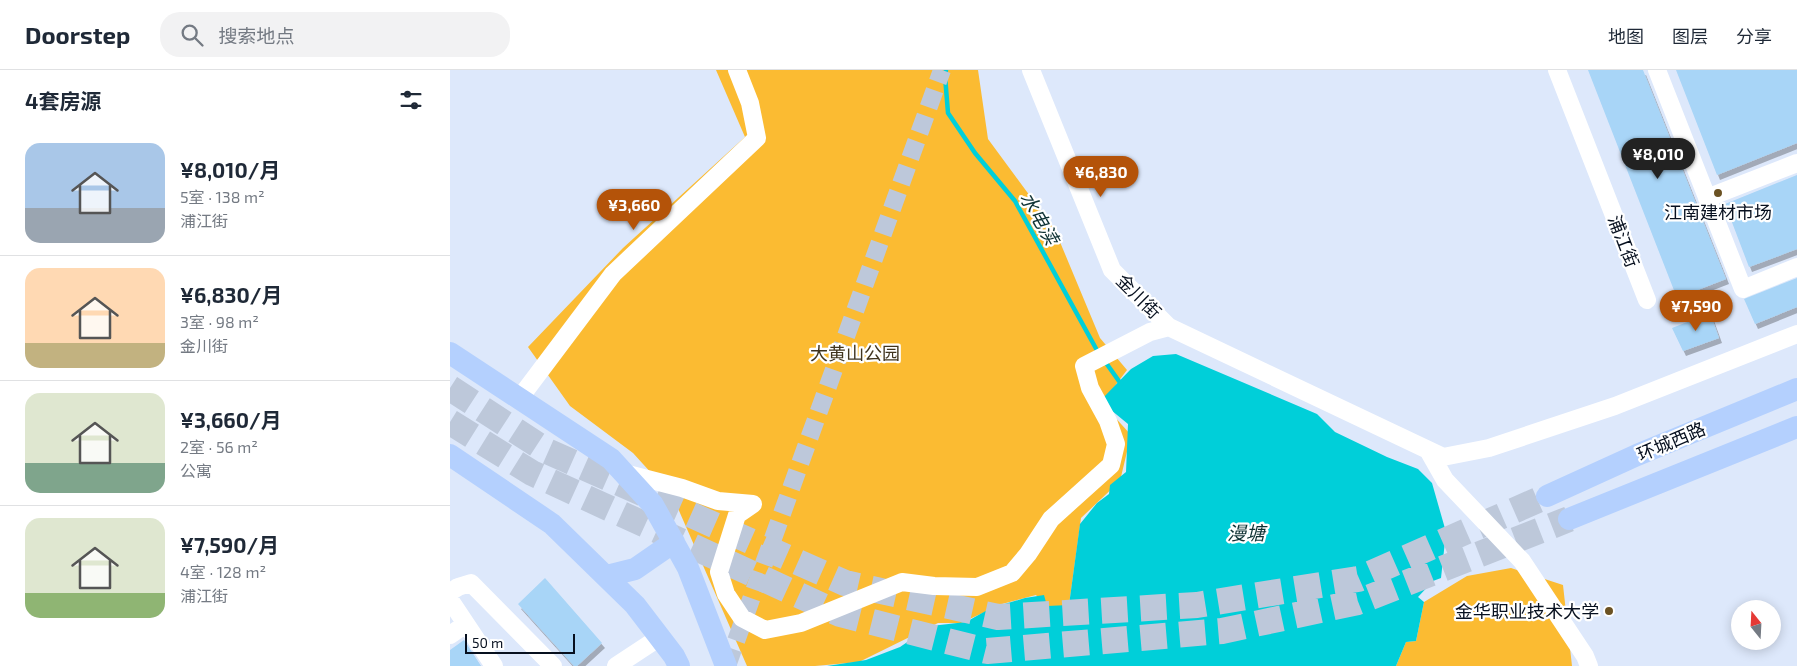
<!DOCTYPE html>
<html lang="zh">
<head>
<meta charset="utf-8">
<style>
	:root { --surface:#fff; --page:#f2f2f3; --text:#1f2937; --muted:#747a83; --line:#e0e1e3; --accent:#b45309 }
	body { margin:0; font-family:"Exo 2","Noto Sans SC",sans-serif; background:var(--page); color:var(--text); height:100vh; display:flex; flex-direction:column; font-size:19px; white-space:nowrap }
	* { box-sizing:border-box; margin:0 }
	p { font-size:16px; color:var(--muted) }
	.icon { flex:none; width:28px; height:28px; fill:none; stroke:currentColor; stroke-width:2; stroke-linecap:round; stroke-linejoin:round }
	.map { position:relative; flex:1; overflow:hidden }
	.side { display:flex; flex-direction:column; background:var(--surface); width:450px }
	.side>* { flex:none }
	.needle { width:32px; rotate:342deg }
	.tools { position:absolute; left:1281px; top:530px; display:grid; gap:10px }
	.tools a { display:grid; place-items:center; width:50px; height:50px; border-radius:50%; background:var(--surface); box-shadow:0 2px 12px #0003; font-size:25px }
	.scale { position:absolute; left:15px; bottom:12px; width:110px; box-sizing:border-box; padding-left:5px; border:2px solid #07101f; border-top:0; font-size:14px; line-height:18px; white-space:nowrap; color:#07101f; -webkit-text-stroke:4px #fff; paint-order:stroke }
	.price { position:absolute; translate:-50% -42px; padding:0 11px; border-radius:18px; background:var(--accent); color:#fff; font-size:16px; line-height:32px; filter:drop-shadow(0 1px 2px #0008) }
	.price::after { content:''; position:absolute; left:50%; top:30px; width:15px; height:11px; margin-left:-8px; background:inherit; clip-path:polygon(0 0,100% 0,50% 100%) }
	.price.selected { background:#222; color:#fff }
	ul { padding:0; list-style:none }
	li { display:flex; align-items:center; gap:15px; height:125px; padding:0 25px }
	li+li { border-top:1px solid var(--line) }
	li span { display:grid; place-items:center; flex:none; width:140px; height:100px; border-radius:15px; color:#555 }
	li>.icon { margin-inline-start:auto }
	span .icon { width:60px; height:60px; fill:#fffc; stroke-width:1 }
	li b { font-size:21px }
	h2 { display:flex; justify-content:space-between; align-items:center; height:60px; padding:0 25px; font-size:21px }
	header { display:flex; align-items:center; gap:30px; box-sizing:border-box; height:70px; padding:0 25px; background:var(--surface); border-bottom:1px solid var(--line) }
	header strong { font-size:24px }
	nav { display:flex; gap:28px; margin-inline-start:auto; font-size:18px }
	.search { width:350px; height:45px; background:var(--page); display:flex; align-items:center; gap:12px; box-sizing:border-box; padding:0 18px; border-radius:20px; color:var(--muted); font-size:19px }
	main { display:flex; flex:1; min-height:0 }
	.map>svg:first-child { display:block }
	.green { fill:#fbbb32 }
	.water { fill:#00cfd9 }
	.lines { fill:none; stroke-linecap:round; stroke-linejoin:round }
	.stream { stroke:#00cfd9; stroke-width:4.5 }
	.building { fill:#a8d5f7; filter:url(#shadow) }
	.minor-tunnel { stroke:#bdc8da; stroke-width:18; stroke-dasharray:18 9; stroke-linecap:butt }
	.highway-tunnel { stroke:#bdc8da; stroke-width:26; stroke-dasharray:26 13; stroke-linecap:butt }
	.minor { stroke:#fff; stroke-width:18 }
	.major { stroke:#b4d0fe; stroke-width:22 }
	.poi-dot { fill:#6b5223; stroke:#fff; stroke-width:2 }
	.labels { text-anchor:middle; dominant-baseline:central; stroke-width:4.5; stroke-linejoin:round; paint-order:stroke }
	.poi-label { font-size:18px; fill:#07101f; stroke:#fff }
	.street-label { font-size:18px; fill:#07101f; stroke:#fff }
	.park-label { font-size:18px; fill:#40341e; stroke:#fff }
	.water-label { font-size:19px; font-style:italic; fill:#0e3133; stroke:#fff }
</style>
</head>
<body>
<header>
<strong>Doorstep</strong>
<div class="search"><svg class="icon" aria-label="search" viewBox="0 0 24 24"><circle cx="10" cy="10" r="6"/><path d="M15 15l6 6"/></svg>搜索地点</div>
<nav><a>地图</a><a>图层</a><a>分享</a></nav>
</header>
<main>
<section class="side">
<h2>4套房源<svg class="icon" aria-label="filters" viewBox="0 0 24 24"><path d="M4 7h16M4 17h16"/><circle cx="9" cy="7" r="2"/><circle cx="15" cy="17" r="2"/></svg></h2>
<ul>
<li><span style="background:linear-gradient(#a9c7e8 65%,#9aa5b1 0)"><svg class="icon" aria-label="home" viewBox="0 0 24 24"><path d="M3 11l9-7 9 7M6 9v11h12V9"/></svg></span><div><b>¥8,010/月</b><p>5室 · 138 m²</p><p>浦江街</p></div></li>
<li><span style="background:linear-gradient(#ffd9b3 75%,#c2b280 0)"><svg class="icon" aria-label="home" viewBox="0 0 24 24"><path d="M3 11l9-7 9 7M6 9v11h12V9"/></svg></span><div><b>¥6,830/月</b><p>3室 · 98 m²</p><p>金川街</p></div></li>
<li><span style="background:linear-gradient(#dfe7d0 70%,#7fa58c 0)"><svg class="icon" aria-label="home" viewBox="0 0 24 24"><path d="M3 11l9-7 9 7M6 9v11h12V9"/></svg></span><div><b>¥3,660/月</b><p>2室 · 56 m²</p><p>公寓</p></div></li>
<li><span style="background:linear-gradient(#dfe7d0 75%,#8fb573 0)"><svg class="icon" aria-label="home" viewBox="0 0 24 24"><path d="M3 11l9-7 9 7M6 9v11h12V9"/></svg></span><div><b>¥7,590/月</b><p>4室 · 128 m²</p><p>浦江街</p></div></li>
</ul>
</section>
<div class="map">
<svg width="1347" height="596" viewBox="0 0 1347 596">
	<defs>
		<filter id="shadow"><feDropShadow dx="3" dy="5" stdDeviation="0" flood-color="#0004"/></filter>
	</defs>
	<rect width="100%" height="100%" fill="#dde8fb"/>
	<path class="green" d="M266,0h262l10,69 67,91 45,108 27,32 -25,33 29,32 -11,46 -39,37 -12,87 -22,4 -11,-14 -34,9 -41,19h-23l-79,39 -44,4h-68l-74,-169 -40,-44 -63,-47 -42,-59 95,-99 122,-111z
		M1061,498l52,17 9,81h-176l10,-24 10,-1 8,-39 43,-26z"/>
	<path class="water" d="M726,284l141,60 18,18 52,25 31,12 14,14 14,49 -5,46 -8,3 -15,16 6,5 -8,39 -10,1 -10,24h-569l39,-6 34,-13 31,-21 35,-4 25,-14 34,-10 19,-3 3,11 22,-1 11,-81 17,-21 12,-9 1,-9 16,-13 2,-48 -28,-23 31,-32 22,-13z"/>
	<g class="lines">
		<path class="stream" d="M496,0l-1,6 3,37 27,40 40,48 84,153
			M654,290l17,24"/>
	</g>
	<path class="building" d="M1138,0h55l83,209 -49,19z
		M1226,0h121v73l-80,32z
		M1347,105v74l-48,18 -24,-63z
		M1347,208v29l-42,17 -11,-25z
		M1260,243l9,25 -36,13 -11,-23z
		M95,508l57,65 -25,23h-3l-56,-62z
		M14,570l17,26h-31v-16z"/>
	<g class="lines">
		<path class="minor-tunnel" d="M277,596l215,-596"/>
		<path class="highway-tunnel" d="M0,318l97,63 298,132 153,34 199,-12 161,-26 189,-83
			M0,352l82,51 308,141 147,37 235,-20 136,-29 211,-83"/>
		<path class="minor" d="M581,0l81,200 57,57
			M1107,0l90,230
			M1207,0l86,219 54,-22
			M1257,128l90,-35
			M69,329l94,-125 144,-136 -7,-35 -13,-33
			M978,380l17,30 77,81 63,95 4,10
			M174,403l58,15 36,13 35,3 -16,11 -18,57 7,22 16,24 23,12 36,-7 101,-41 32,4 43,1 35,-14 16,-19 23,-35 60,-54 5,-21 -8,-23 -18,-33 -6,-22 66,-34 19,-5 274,130 46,-9 126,-42 182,-72
			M0,522l8,-5 13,-4 82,83
			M0,530l44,66
			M0,565l16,-11
			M166,596l44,-29"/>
		<path class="major" d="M0,283l161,106 42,46 35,63 38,98
			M0,385l102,69 83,81 39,51 5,10
			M1097,426l90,-41 160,-66
			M1119,449l228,-92
			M157,506l28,-7 39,-27"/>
	</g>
	<g class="poi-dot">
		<circle cx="1268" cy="123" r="5"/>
		<circle cx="1159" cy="541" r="5"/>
	</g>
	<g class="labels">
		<g class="poi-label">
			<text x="1268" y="142">江南建材市场</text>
			<text x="1149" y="541" text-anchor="end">金华职业技术大学</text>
		</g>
		<g class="street-label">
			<text transform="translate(1174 171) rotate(69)">浦江街</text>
			<text transform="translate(689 226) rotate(45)">金川街</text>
			<text transform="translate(1221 371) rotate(-23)">环城西路</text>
		</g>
		<g class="park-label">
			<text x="405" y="283">大黄山公园</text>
		</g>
		<g class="water-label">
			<text transform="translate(590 148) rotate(60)">水电渎</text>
			<text x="796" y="462">漫塘</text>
		</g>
	</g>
</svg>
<div class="tools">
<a><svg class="needle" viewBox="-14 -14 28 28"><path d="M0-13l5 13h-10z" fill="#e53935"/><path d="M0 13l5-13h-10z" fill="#747a83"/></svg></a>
</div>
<div class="scale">50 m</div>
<b class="price selected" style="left:1208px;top:110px">¥8,010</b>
<b class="price" style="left:651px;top:128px">¥6,830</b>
<b class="price" style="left:184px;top:161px">¥3,660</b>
<b class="price" style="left:1246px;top:262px">¥7,590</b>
</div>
</main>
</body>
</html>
